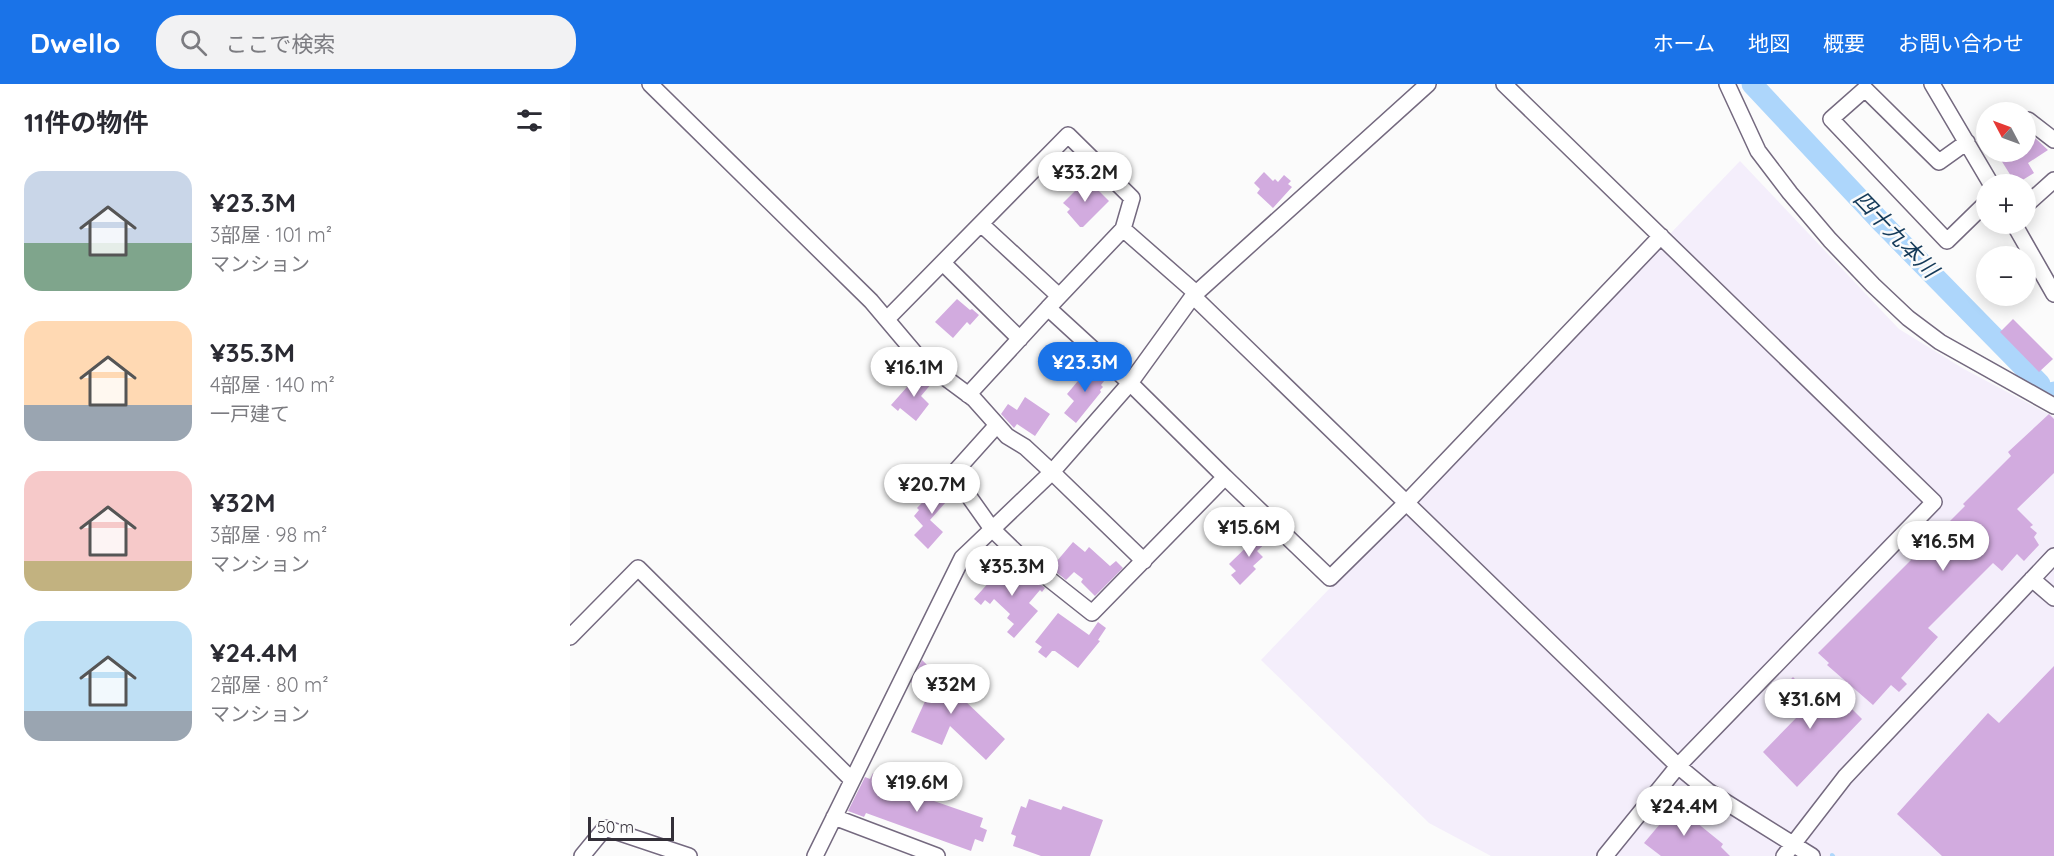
<!DOCTYPE html>
<html lang="ja">
<head>
<meta charset="utf-8">
<style>
	:root { --surface:#fff; --page:#f2f2f3; --text:#2b2b33; --muted:#7c7c81; --accent:#1a73e8 }
	body { margin:0; font-family:Quicksand,"Noto Sans JP",sans-serif; background:var(--page); color:var(--text); height:100vh; display:flex; flex-direction:column; font-size:22px; white-space:nowrap }
	* { box-sizing:border-box; margin:0 }
	p { font-size:20px; color:var(--muted) }
	.icon { flex:none; width:33px; height:33px; fill:none; stroke:currentColor; stroke-width:2; stroke-linecap:round; stroke-linejoin:round }
	.map { position:relative; flex:1; overflow:hidden }
	.details { display:flex; flex-direction:column; background:var(--surface); width:570px }
	.details>* { flex:none }
	.needle { width:39px; rotate:311deg }
	.buttons { position:absolute; left:1406px; top:18px; display:grid; gap:12px }
	.buttons a { display:grid; place-items:center; width:60px; height:60px; border-radius:50%; background:var(--surface); box-shadow:0 3px 15px #0003; font-size:30px }
	.scale { position:absolute; left:18px; bottom:15px; width:86px; box-sizing:border-box; padding-left:6px; border:3px solid #332f38; border-top:0; font-size:16px; line-height:21px; white-space:nowrap; color:#332f38; -webkit-text-stroke:4px #fbfbfb; paint-order:stroke }
	.price { position:absolute; translate:-50% -51px; padding:0 14px; border-radius:21px; background:#fff; color:#222; font-size:20px; line-height:39px; filter:drop-shadow(0 2px 3px #0008) }
	.price::after { content:''; position:absolute; left:50%; top:36px; width:18px; height:14px; margin-left:-9px; background:inherit; clip-path:polygon(0 0,100% 0,50% 100%) }
	.price.active { background:var(--accent); color:#fff }
	ul { padding:0; list-style:none }
	li { display:flex; align-items:center; gap:18px; height:150px; padding:0 24px }
	li span { display:grid; place-items:center; flex:none; width:168px; height:120px; border-radius:18px; color:#555 }
	li>.icon { margin-inline-start:auto }
	span .icon { width:72px; height:72px; fill:#fffc; stroke-width:1 }
	li b { font-size:26px }
	h2 { display:flex; justify-content:space-between; align-items:center; height:72px; padding:0 24px; font-size:26px }
	header { display:flex; align-items:center; gap:36px; box-sizing:border-box; height:84px; padding:0 30px; background:var(--accent); color:#fff }
	header strong { font-size:28px }
	nav { display:flex; gap:33px; margin-inline-start:auto; font-size:21px }
	.search { width:420px; height:54px; background:var(--page); display:flex; align-items:center; gap:15px; box-sizing:border-box; padding:0 21px; border-radius:24px; color:var(--muted); font-size:22px }
	main { display:flex; flex:1; min-height:0 }
	.map>svg:first-child { display:block }
	.built { fill:#f4eefb }
	.lines { fill:none; stroke-linecap:round; stroke-linejoin:round }
	.stream { stroke:#add6fb; stroke-width:4 }
	.river { stroke:#add6fb; stroke-width:21 }
	.building { fill:#d2abdf }
	.minor-casing { stroke:#74697f; stroke-width:18 }
	.minor { stroke:#fff; stroke-width:15 }
	.labels { text-anchor:middle; dominant-baseline:central; stroke-width:5; stroke-linejoin:round; paint-order:stroke }
	.water-label { font-size:22px; font-style:italic; fill:#143a59; stroke:#fbfbfb }
</style>
</head>
<body>
<header>
<strong>Dwello</strong>
<div class="search"><svg class="icon" aria-label="search" viewBox="0 0 24 24"><circle cx="10" cy="10" r="6"/><path d="M15 15l6 6"/></svg>ここで検索</div>
<nav><a>ホーム</a><a>地図</a><a>概要</a><a>お問い合わせ</a></nav>
</header>
<main>
<section class="details">
<h2>11件の物件<svg class="icon" aria-label="filters" viewBox="0 0 24 24"><path d="M4 7h16M4 17h16"/><circle cx="9" cy="7" r="2"/><circle cx="15" cy="17" r="2"/></svg></h2>
<ul>
<li><span style="background:linear-gradient(#c9d6e8 60%,#7fa58c 0)"><svg class="icon" aria-label="home" viewBox="0 0 24 24"><path d="M3 11l9-7 9 7M6 9v11h12V9"/></svg></span><div><b>¥23.3M</b><p>3部屋 · 101 m²</p><p>マンション</p></div></li>
<li><span style="background:linear-gradient(#ffd9b3 70%,#9aa5b1 0)"><svg class="icon" aria-label="home" viewBox="0 0 24 24"><path d="M3 11l9-7 9 7M6 9v11h12V9"/></svg></span><div><b>¥35.3M</b><p>4部屋 · 140 m²</p><p>一戸建て</p></div></li>
<li><span style="background:linear-gradient(#f6c9c9 75%,#c2b280 0)"><svg class="icon" aria-label="home" viewBox="0 0 24 24"><path d="M3 11l9-7 9 7M6 9v11h12V9"/></svg></span><div><b>¥32M</b><p>3部屋 · 98 m²</p><p>マンション</p></div></li>
<li><span style="background:linear-gradient(#bfe0f5 75%,#9aa5b1 0)"><svg class="icon" aria-label="home" viewBox="0 0 24 24"><path d="M3 11l9-7 9 7M6 9v11h12V9"/></svg></span><div><b>¥24.4M</b><p>2部屋 · 80 m²</p><p>マンション</p></div></li>
</ul>
</section>
<div class="map">
<svg width="1484" height="772" viewBox="0 0 1484 772">
	<rect width="100%" height="100%" fill="#fbfbfb"/>
	<path class="built" d="M1170,77l159,168 65,40 90,48v439h-563l-62,-33 -168,-163z"/>
	<g class="lines">
		<path class="stream" d="M1262,771l1,1"/>
		<path class="river" d="M1182,0l131,140 157,160
			M1482,310l2,-2"/>
	</g>
	<path class="building" d="M1455,47l7,10 3,-3 13,12 -20,13 6,10 -18,11 -20,-32h29z
		M694,88l9,9 2,-2 3,3 6,-7 7,6 -3,3 4,3 -19,21 -16,-15 3,-4 -6,-6z
		M517,95l22,22 -26,26h-3l-13,-15 3,-3 -7,-6z
		M387,215l13,11 2,-1 7,6 -9,10 -3,-3 -14,16 -18,-16z
		M1443,235l40,40 -14,13 -39,-40z
		M527,282l11,10 -7,9 2,2 -3,3 1,2 -25,31 -12,-10 10,-12 -7,-7 21,-25 4,4z
		M353,289l9,7v3l-11,13 8,8 -13,17 -16,-13 -2,3 -7,-6 24,-27 2,2z
		M455,313l25,17 -15,22 -18,-12 -3,4 -13,-14 7,-10 9,6z
		M1479,330l5,5v54l-37,36 16,16 -3,2 7,6 -3,4 5,8 -15,16 -7,-7 -15,17 -9,-8 -65,65 10,9 -37,41 6,6 -8,8 -8,-7 -18,20 -46,-40 2,-2 -11,-10 147,-147 -2,-2 48,-48 -3,-4z
		M370,400l3,3 2,-3 9,9 -24,27 13,12 -15,17 -14,-14 9,-9 -9,-10 5,-6 -2,-2z
		M695,445l8,7 -16,15 6,6 -10,9 3,3 -16,16 -9,-10 5,-4 -7,-7z
		M503,458l12,10 4,-5 21,19 6,-5 7,7 -28,28 -14,-14 2,-3 -9,-7 -8,8 -15,-12z
		M427,482l16,14 9,-10 23,18 -3,4 -2,-2 -11,13 9,8 -24,27 -7,-6 7,-8 -7,-6 3,-4 -16,-15 -4,5 -5,-4 -4,5 -7,-6 17,-19 -4,-3z
		M488,529l31,22 9,-13 8,6 -8,12 2,1 -22,27 -23,-17h-3l-6,7 -8,-6 4,-5 -7,-5z
		M352,576l83,79 -19,21 -36,-34 -8,19 -31,-13 16,-35 -16,-15z
		M1484,582v190h-112l-45,-42 91,-101 11,10z
		M1223,593l21,22 14,-14 34,34 -65,68 -34,-35 34,-35 -22,-21z
		M303,689l11,4 -2,6 101,35 -3,9 7,3 -4,12 -8,-3 -4,12 -105,-38 -2,4 -16,-6 17,-34 5,2z
		M459,715l32,11 2,-4 40,14 -13,36h-49l-28,-10 3,-10 -5,-2 10,-28 5,2z
		M1106,721l5,5 3,-3 9,7 -2,4 32,26 -2,3 9,9h-69l-17,-13z"/>
	<g class="lines">
		<defs>
			<path id="minor" d="M80,0l221,217 49,58 54,40 33,37 18,11 27,25 92,89
				M934,0l430,418 -256,264 -73,90
				M1157,0l31,67 32,42 40,47 43,45 35,33 32,24 114,64
				M1362,0l59,100
				M1458,36l26,20
				M1397,58l-28,20 -74,-73 -34,30 116,122 39,-38
				M1455,122l29,-26
				M411,140l78,72
				M1444,140l40,70
				M553,145l73,64
				M373,179l77,76
				M623,212l485,470 30,25 104,65
				M317,235l181,-184 64,63 -9,31 -75,79
				M398,311l80,-87 82,75 95,94 -133,136 -72,-57 -28,-27 -39,-55 44,-49
				M655,393l105,101 77,-76 254,-266
				M1462,495l22,19
				M0,553l68,-69 213,211
				M264,733l103,39
				M12,772l23,-28 84,28
				M245,772l147,-298 90,-86 78,-89 63,-87 235,-212
				M1214,772l61,-79 209,-221"/>
		</defs>
		<use href="#minor" class="minor-casing"/>
		<use href="#minor" class="minor"/>
	</g>
	<g class="labels">
		<g class="water-label">
			<text transform="translate(1326 150) rotate(46)">四十九本川</text>
		</g>
	</g>
</svg>
<div class="buttons">
<a><svg class="needle" viewBox="-14 -14 28 28"><path d="M0-13l5 13h-10z" fill="#e53935"/><path d="M0 13l5-13h-10z" fill="#7c7c81"/></svg></a>
<a>+</a>
<a>−</a>
</div>
<div class="scale">50 m</div>
<b class="price" style="left:515px;top:119px">¥33.2M</b>
<b class="price active" style="left:515px;top:309px">¥23.3M</b>
<b class="price" style="left:344px;top:314px">¥16.1M</b>
<b class="price" style="left:362px;top:431px">¥20.7M</b>
<b class="price" style="left:679px;top:474px">¥15.6M</b>
<b class="price" style="left:1373px;top:488px">¥16.5M</b>
<b class="price" style="left:442px;top:513px">¥35.3M</b>
<b class="price" style="left:381px;top:631px">¥32M</b>
<b class="price" style="left:1240px;top:646px">¥31.6M</b>
<b class="price" style="left:347px;top:729px">¥19.6M</b>
<b class="price" style="left:1114px;top:753px">¥24.4M</b>
</div>
</main>
</body>
</html>
